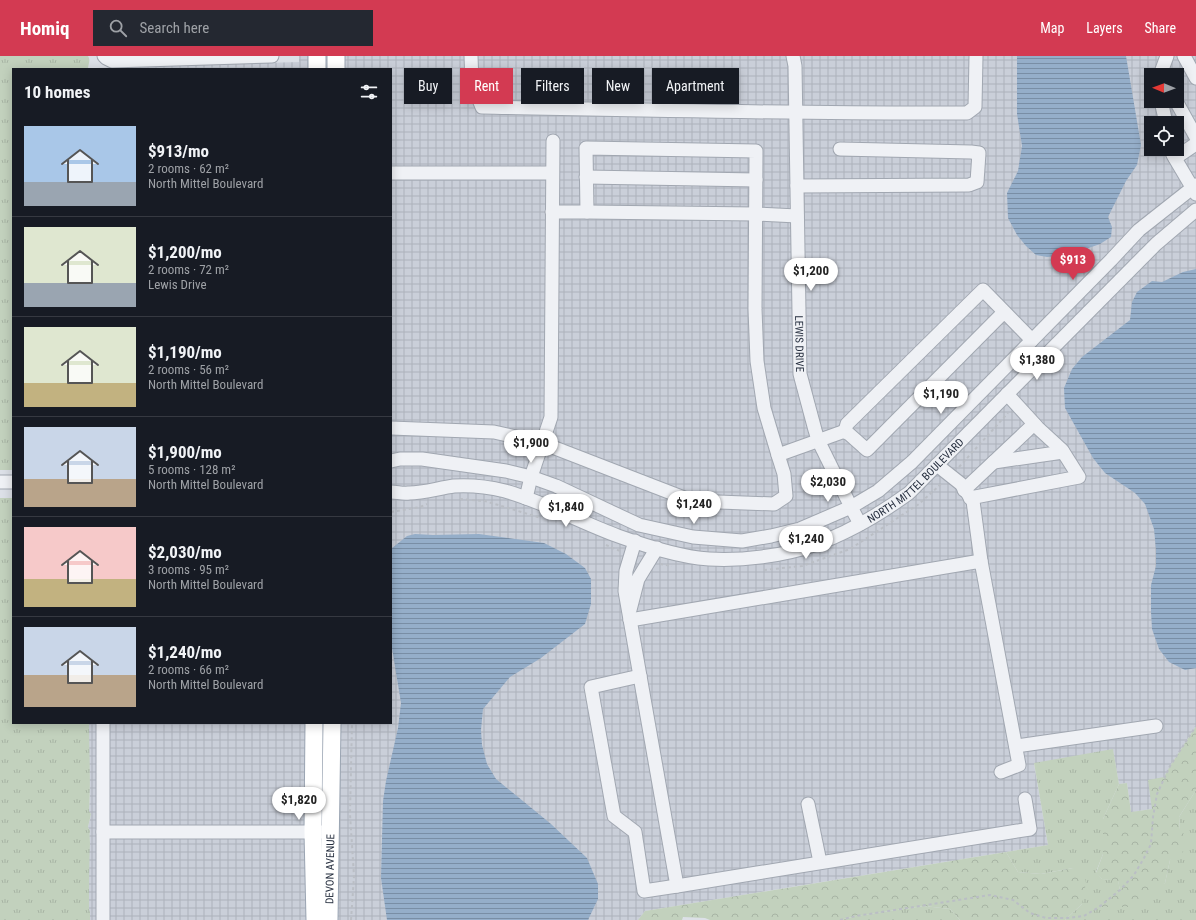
<!DOCTYPE html>
<html lang="en">
<head>
<meta charset="utf-8">
<style>
	:root { --surface:#171b24; --page:#242831; --text:#f1f3f6; --muted:#9ea1a6; --line:#363941; --accent:#d33a52 }
	body { margin:0; font-family:"Roboto Condensed",sans-serif; background:var(--page); color:var(--text); height:100vh; display:flex; flex-direction:column; font-size:15px; white-space:nowrap }
	* { box-sizing:border-box; margin:0 }
	p { font-size:13px; color:var(--muted) }
	.icon { flex:none; width:22px; height:22px; fill:none; stroke:currentColor; stroke-width:2; stroke-linecap:round; stroke-linejoin:round }
	.map { position:relative; flex:1; overflow:hidden }
	.panel { position:absolute; left:12px; top:12px; width:380px; height:656px; display:flex; flex-direction:column; background:var(--surface); border-radius:0px; box-shadow:0 2px 10px #0003 }
	.panel>* { flex:none }
	.hud { position:absolute; left:404px; top:12px; width:380px; height:36px; display:flex; gap:8px }
	.needle { width:26px; rotate:271deg }
	.buttons { position:absolute; left:1144px; top:12px; display:grid; gap:8px }
	.buttons a { display:grid; place-items:center; width:40px; height:40px; border-radius:0px; background:var(--surface); box-shadow:0 2px 10px #0003; font-size:20px }
	.price { position:absolute; translate:-50% -34px; padding:0 9px; border-radius:14px; background:#fff; color:#222; font-size:13px; line-height:26px; filter:drop-shadow(0 1px 2px #0008) }
	.price::after { content:''; position:absolute; left:50%; top:24px; width:12px; height:9px; margin-left:-6px; background:inherit; clip-path:polygon(0 0,100% 0,50% 100%) }
	.price.current { background:var(--accent); color:#fff }
	ul { padding:0; list-style:none }
	li { display:flex; align-items:center; gap:12px; height:100px; padding:0 12px }
	li+li { border-top:1px solid var(--line) }
	li span { display:grid; place-items:center; flex:none; width:112px; height:80px; border-radius:0px; color:#555 }
	li>.icon { margin-inline-start:auto }
	span .icon { width:48px; height:48px; fill:#fffc; stroke-width:1 }
	li b { font-size:17px }
	h2 { display:flex; justify-content:space-between; align-items:center; height:48px; padding:0 12px; font-size:17px }
	.chip { padding:0 14px; border-radius:0px; background:var(--surface); box-shadow:0 2px 10px #0003; font-size:14px; line-height:36px }
	.chip.current { background:var(--accent); color:#fff }
	header { display:flex; align-items:center; gap:24px; box-sizing:border-box; height:56px; padding:0 20px; background:var(--accent); color:#fff }
	header strong { font-size:19px }
	nav { display:flex; gap:22px; margin-inline-start:auto; font-size:14px }
	.search { width:280px; height:36px; background:var(--page); display:flex; align-items:center; gap:10px; box-sizing:border-box; padding:0 14px; border-radius:0px; color:var(--muted); font-size:15px }
	.map>svg:first-child { display:block }
	.industrial { fill:url(#industrial-grid); fill-rule:evenodd }
	.grass { fill:url(#grass-tufts) }
	.forest { fill:url(#forest-crowns) }
	.water { fill:url(#water-rules) }
	.lines { fill:none; stroke-linecap:round; stroke-linejoin:round }
	.minor-casing { stroke:#a1a7b1; stroke-width:15 }
	.major-casing { stroke:#9ba5b3; stroke-width:19 }
	.path { stroke:#babec5; stroke-width:2; stroke-dasharray:3 3; stroke-linecap:butt }
	.minor { stroke:#eff1f5; stroke-width:13 }
	.major { stroke:#fff; stroke-width:17 }
	.labels { text-anchor:middle; dominant-baseline:central; stroke-width:4; stroke-linejoin:round; paint-order:stroke }
	.street-label { font-size:11px; fill:#252e3e; stroke:#ebeff5 }
</style>
</head>
<body>
<header>
<strong>Homiq</strong>
<div class="search"><svg class="icon" aria-label="search" viewBox="0 0 24 24"><circle cx="10" cy="10" r="6"/><path d="M15 15l6 6"/></svg>Search here</div>
<nav><a>Map</a><a>Layers</a><a>Share</a></nav>
</header>
<div class="map">
<svg width="1196" height="864" viewBox="0 0 1196 864">
	<defs>
		<pattern id="industrial-grid" width="8" height="8" patternUnits="userSpaceOnUse"><rect width="8" height="8" fill="#cacfd9"/><path d="M0 4h8M4 0v8" fill="none" stroke="#adb2bb"/></pattern>
		<pattern id="grass-tufts" width="24" height="20" patternUnits="userSpaceOnUse"><rect width="24" height="20" fill="#c2d1bd"/><path d="M3 7l-1-3M5 7V3M7 7l1-3M15 17l-1-3M17 17v-4M19 17l1-3" fill="none" stroke="#a7b4a4"/></pattern>
		<pattern id="forest-crowns" width="20" height="18" patternUnits="userSpaceOnUse"><rect width="20" height="18" fill="#c2d1bd"/><path d="M2 6a3 3 0 1 1 6 0M12 15a3 3 0 1 1 6 0" fill="none" stroke="#a7b4a4"/></pattern>
		<pattern id="water-rules" width="6" height="5" patternUnits="userSpaceOnUse"><rect width="6" height="5" fill="#95aec9"/><path d="M0 2.5h6" fill="none" stroke="#798ea5"/></pattern>
	</defs>
	<rect width="100%" height="100%" fill="#dce0e7"/>
	<path class="industrial" d="M299,0h897v670l-26,40 -18,43 -21,3 -4,-29 -8,1 -6,-34 -79,14 14,81 -403,66 -7,9h-548v-8l-1,-3 -1,-50 2,-18 -1,-4 1,-6 -2,-4 3,-13 -2,-3 1,-18 -1,-12 1,-9 -1,-7v-42h302v-654h-296v-1l204,-6zM1151,19h26v26h-26zM1151,67h26v26h-26z"/>
	<path class="grass" d="M0,0h88c3,5 0,8 0,13h-75v401h-13z
		M0,442h13v225h76c0,30 2,59 0,88l2,3 -3,13 2,4c-1,6 0,7 0,12 -1,22 -1,44 -1,66l1,3v8h-90z
		M1113,693l6,35 -16,35v35l-7,18 6,7 16,1 2,10 -20,17 65,-24 5,-23 10,-30 -1,-13 17,-27v130h-131l17,-16 -9,-36 -32,6 -23,-2 -12,-20 42,-7 -14,-82z
		M924,850l26,3 10,11h-120l16,-4z"/>
	<path class="forest" d="M1196,670v64l-17,27 1,13 6,6 -3,16 -13,8 -5,23 -35,24h-31l21,-17 -2,-9 -16,-2 -6,-6 7,-19v-35l16,-35 8,-1 4,29 21,-3 -4,-29 16,-3 6,-11z
		M1006,796l12,20 23,2 32,-6 10,5 3,10 -4,21 -17,16h-105l-10,-11 -26,-3 -68,10 -16,4h-130l-5,-2 -22,-1 -1,3h-44l7,-9z"/>
	<path class="water" d="M1017,0h109l15,89 -4,20 -11,16 -18,36 4,10 -1,10 -11,7 -31,11 -22,2 -11,-2 -10,-9 -9,-11 -9,-17 -1,-25 11,-22 4,-25 -5,-32z
		M1196,213v399l-11,2 -16,-8 -10,-13 -7,-20 -1,-17v-27l5,-19v-16l-2,-21 -9,-25 -10,-11 -30,-20 -12,-15 -28,-50 -1,-20 8,-19 10,-12 48,-37 2,-18 5,-10 15,-11 10,1 21,-10z
		M415,478l18,1 46,-1 65,9 22,11 19,14 6,11v25l-6,20 -44,34 -31,19 -27,32 -2,21 1,15 5,19 9,15 55,45 36,34 11,26v15l-10,21h-201l-6,-42 2,-77 3,-20 12,-53 3,-25 -10,-61v-93l16,-13z"/>
	<g class="lines">
		<defs>
			<g id="minor">
				<path d="M104,0l2,2 6,3 160,-5"/>
				<path d="M471,0l1,27 10,24c161,3 323,7 485,6l8,-6 1,-51"/>
				<path id="s1" d="M793,0l2,10 5,308 15,56 3,10 33,67 9,17"/>
				<path d="M1184,0l12,22"/>
				<path d="M1160,19l7,-19"/>
				<path d="M1161,45l5,22"/>
				<path d="M1176,45l20,36"/>
				<path d="M1171,93l2,6 23,39"/>
				<path d="M1175,102l21,-14"/>
				<path d="M391,117h161"/>
				<path d="M586,121l170,3"/>
				<path d="M797,130l172,-1 8,-3 2,-29 -8,-1 -131,-3"/>
				<path d="M552,156h35l-1,-64 170,3 -1,158 2,52 7,47 14,47"/>
				<path d="M587,156l169,2 41,2"/>
				<path d="M1004,256l-137,138 -18,-16 -2,-1 -2,-2 2,-7 136,-134 49,50"/>
				<path d="M391,372l103,4 48,11 150,58 82,3 12,-8 -2,-22 -6,-19 67,-24"/>
				<path d="M391,405l9,-2h22l84,12 25,6 25,9 83,39 54,12 49,4 29,-5 29,-7 51,-22 27,-16 34,-29 199,-202 28,-30 57,-45"/>
				<path d="M994,406l69,-10"/>
				<path d="M937,409l24,19 12,17 8,60"/>
				<path d="M0,426h13"/>
				<path d="M964,434l70,-66"/>
				<path id="s2" d="M391,436c6,0 12,2 18,1 15,0 30,-5 45,-7 17,-1 35,1 51,5 39,11 75,31 113,45 28,10 61,21 91,23 32,2 75,-3 105,-14 34,-12 66,-31 95,-52l247,-249 40,-34"/>
				<path d="M526,442l5,-21 20,-60 2,-276"/>
				<path d="M970,442l109,-21 -17,-27 -24,-22 -31,-34"/>
				<path d="M635,485l-9,30 -1,20 52,295 353,-57 -5,-30"/>
				<path d="M630,554l8,-31 19,-31"/>
				<path d="M630,564l351,-59 38,204 -18,7"/>
				<path d="M640,620l-49,11 23,129 21,16 9,59 33,-5"/>
				<path d="M1016,690l140,-20"/>
				<path d="M808,748l12,58"/>
				<path d="M103,776h219"/>
				<path d="M103,864v-197"/>
			</g>
			<g id="major">
				<path d="M317,0v13"/>
				<path d="M336,0v13"/>
				<path d="M314,667l-1,109 2,88"/>
				<path id="s3" d="M329,864l3,-197"/>
			</g>
		</defs>
		<use href="#minor" class="minor-casing"/>
		<use href="#major" class="major-casing"/>
		<path class="path" d="M959,411l49,-54
			M460,443l25,2 56,17
			M391,456l29,-5 7,-3
			M606,489l14,6
			M660,508l12,2
			M764,514l38,-4 48,-17 69,-45 22,-20
			M351,864l3,-44 -4,-62 2,-91
			M840,864l16,-4 134,-21 23,5 17,13 16,5h21l17,-2 15,-9 21,-17 14,-15 10,-17 7,-14 2,-27 4,-23 13,-28 26,-40"/>
		<use href="#minor" class="minor"/>
		<use href="#major" class="major"/>
	</g>
	<g class="labels">
		<g class="street-label">
			<text stroke="none"><textPath href="#s1" startOffset="288">LEWIS DRIVE</textPath></text>
			<text stroke="none"><textPath href="#s2" startOffset="559">NORTH MITTEL BOULEVARD</textPath></text>
			<text stroke="none"><textPath href="#s3" startOffset="51">DEVON AVENUE</textPath></text>
		</g>
	</g>
</svg>
<div class="buttons">
<a><svg class="needle" viewBox="-14 -14 28 28"><path d="M0-13l5 13h-10z" fill="#e53935"/><path d="M0 13l5-13h-10z" fill="#9ea1a6"/></svg></a>
<a><svg class="icon" aria-label="locate" viewBox="0 0 24 24"><circle cx="12" cy="12" r="6"/><path d="M12 2v4M12 18v4M2 12h4M18 12h4"/></svg></a>
</div>
<b class="price current" style="left:1073px;top:225px">$913</b>
<b class="price" style="left:811px;top:236px">$1,200</b>
<b class="price" style="left:1037px;top:325px">$1,380</b>
<b class="price" style="left:941px;top:359px">$1,190</b>
<b class="price" style="left:531px;top:408px">$1,900</b>
<b class="price" style="left:828px;top:447px">$2,030</b>
<b class="price" style="left:694px;top:469px">$1,240</b>
<b class="price" style="left:566px;top:472px">$1,840</b>
<b class="price" style="left:806px;top:504px">$1,240</b>
<b class="price" style="left:299px;top:765px">$1,820</b>
<div class="hud">
<a class="chip">Buy</a>
<a class="chip current">Rent</a>
<a class="chip">Filters</a>
<a class="chip">New</a>
<a class="chip">Apartment</a>
</div>
<section class="panel">
<h2>10 homes<svg class="icon" aria-label="filters" viewBox="0 0 24 24"><path d="M4 7h16M4 17h16"/><circle cx="9" cy="7" r="2"/><circle cx="15" cy="17" r="2"/></svg></h2>
<ul>
<li><span style="background:linear-gradient(#a9c7e8 70%,#9aa5b1 0)"><svg class="icon" aria-label="home" viewBox="0 0 24 24"><path d="M3 11l9-7 9 7M6 9v11h12V9"/></svg></span><div><b>$913/mo</b><p>2 rooms · 62 m²</p><p>North Mittel Boulevard</p></div></li>
<li><span style="background:linear-gradient(#dfe7d0 70%,#9aa5b1 0)"><svg class="icon" aria-label="home" viewBox="0 0 24 24"><path d="M3 11l9-7 9 7M6 9v11h12V9"/></svg></span><div><b>$1,200/mo</b><p>2 rooms · 72 m²</p><p>Lewis Drive</p></div></li>
<li><span style="background:linear-gradient(#dfe7d0 70%,#c2b280 0)"><svg class="icon" aria-label="home" viewBox="0 0 24 24"><path d="M3 11l9-7 9 7M6 9v11h12V9"/></svg></span><div><b>$1,190/mo</b><p>2 rooms · 56 m²</p><p>North Mittel Boulevard</p></div></li>
<li><span style="background:linear-gradient(#c9d6e8 65%,#b9a48a 0)"><svg class="icon" aria-label="home" viewBox="0 0 24 24"><path d="M3 11l9-7 9 7M6 9v11h12V9"/></svg></span><div><b>$1,900/mo</b><p>5 rooms · 128 m²</p><p>North Mittel Boulevard</p></div></li>
<li><span style="background:linear-gradient(#f6c9c9 65%,#c2b280 0)"><svg class="icon" aria-label="home" viewBox="0 0 24 24"><path d="M3 11l9-7 9 7M6 9v11h12V9"/></svg></span><div><b>$2,030/mo</b><p>3 rooms · 95 m²</p><p>North Mittel Boulevard</p></div></li>
<li><span style="background:linear-gradient(#c9d6e8 60%,#b9a48a 0)"><svg class="icon" aria-label="home" viewBox="0 0 24 24"><path d="M3 11l9-7 9 7M6 9v11h12V9"/></svg></span><div><b>$1,240/mo</b><p>2 rooms · 66 m²</p><p>North Mittel Boulevard</p></div></li>
</ul>
</section>
</div>
</body>
</html>
